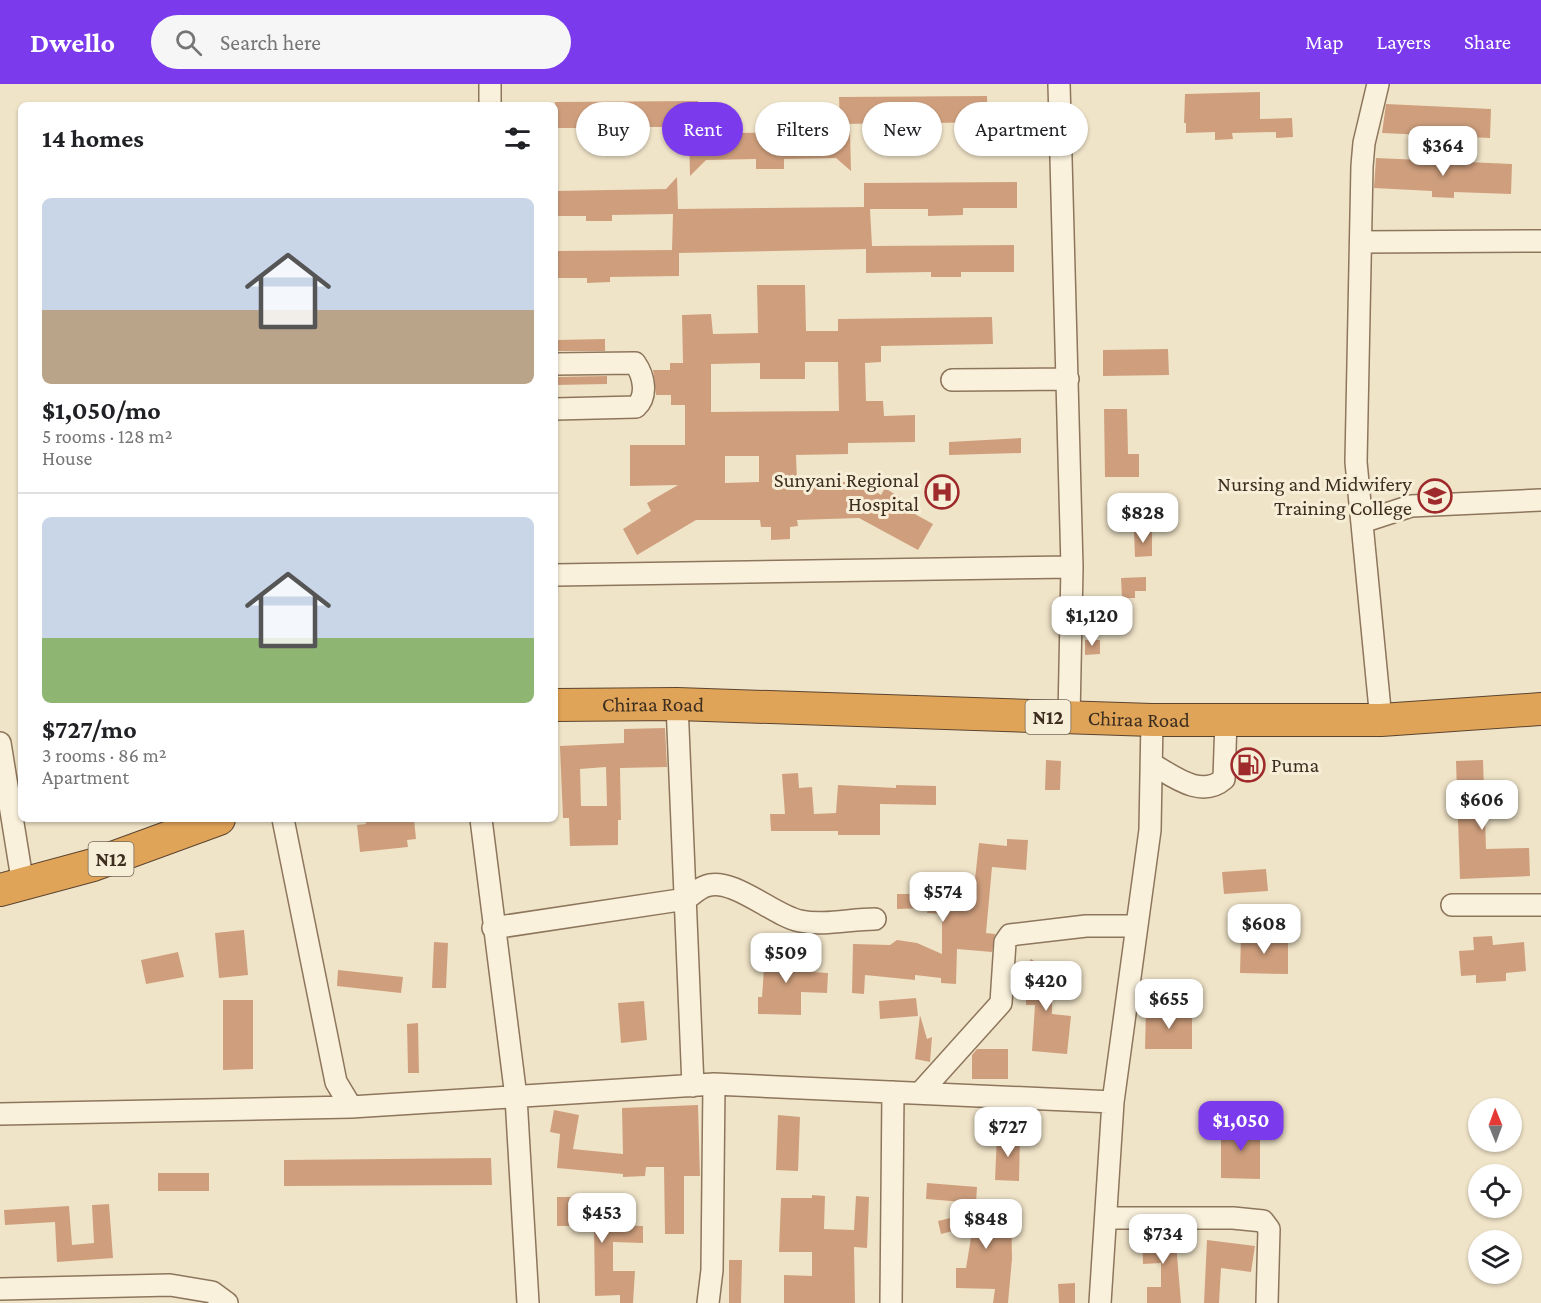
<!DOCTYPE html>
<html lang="en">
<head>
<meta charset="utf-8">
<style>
	:root { --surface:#fff; --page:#f6f6f6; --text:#202124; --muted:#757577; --line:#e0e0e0; --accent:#7c3aed }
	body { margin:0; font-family:"Crimson Pro",serif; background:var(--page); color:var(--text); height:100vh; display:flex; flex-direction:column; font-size:22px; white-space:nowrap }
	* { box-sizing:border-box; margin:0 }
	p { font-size:20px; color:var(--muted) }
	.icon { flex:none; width:33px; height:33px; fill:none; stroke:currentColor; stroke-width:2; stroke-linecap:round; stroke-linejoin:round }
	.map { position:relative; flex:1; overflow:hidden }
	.details { position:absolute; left:18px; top:18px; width:540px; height:720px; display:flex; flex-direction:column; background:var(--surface); border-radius:9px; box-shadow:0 2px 4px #0004 }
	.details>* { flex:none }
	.top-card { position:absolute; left:576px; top:18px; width:570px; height:54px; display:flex; gap:12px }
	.needle { width:39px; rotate:359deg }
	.tools { position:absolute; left:1468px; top:1014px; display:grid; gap:12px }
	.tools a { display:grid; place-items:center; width:54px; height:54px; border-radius:50%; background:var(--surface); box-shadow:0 2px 4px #0004; font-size:30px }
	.price { position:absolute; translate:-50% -51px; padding:0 14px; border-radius:12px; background:#fff; color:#222; font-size:20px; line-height:39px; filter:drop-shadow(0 2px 3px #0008) }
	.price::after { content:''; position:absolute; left:50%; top:36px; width:18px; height:14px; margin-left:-9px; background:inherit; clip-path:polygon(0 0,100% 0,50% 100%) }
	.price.active { background:var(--accent); color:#fff }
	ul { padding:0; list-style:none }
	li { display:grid; align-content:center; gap:12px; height:318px; padding:0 24px }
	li+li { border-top:2px solid var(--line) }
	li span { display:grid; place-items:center; height:186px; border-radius:9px; color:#555 }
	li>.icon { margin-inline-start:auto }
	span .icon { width:108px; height:108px; fill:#fffc; stroke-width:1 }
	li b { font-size:26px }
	h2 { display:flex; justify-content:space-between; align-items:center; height:72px; padding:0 24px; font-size:26px }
	.chip { padding:0 21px; border-radius:27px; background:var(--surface); box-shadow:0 2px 4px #0004; font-size:21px; line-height:54px }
	.chip.active { background:var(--accent); color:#fff }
	header { display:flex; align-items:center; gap:36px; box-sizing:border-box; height:84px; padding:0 30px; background:var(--accent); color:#fff }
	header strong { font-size:28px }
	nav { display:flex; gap:33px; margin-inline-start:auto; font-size:21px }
	.search { width:420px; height:54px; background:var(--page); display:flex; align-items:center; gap:15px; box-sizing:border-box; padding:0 21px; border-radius:33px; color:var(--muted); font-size:22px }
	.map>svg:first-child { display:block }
	.building { fill:#cf9f7d; fill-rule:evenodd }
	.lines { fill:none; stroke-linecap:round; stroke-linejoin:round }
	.minor-casing { stroke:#8d765c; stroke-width:24 }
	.highway-casing { stroke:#5b4430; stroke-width:34 }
	.minor { stroke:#faf1dc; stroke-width:21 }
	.highway { stroke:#e0a458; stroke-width:32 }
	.labels { text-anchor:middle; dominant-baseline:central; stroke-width:6; stroke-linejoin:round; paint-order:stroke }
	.shield { fill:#f7eed8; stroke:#756857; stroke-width:1.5 }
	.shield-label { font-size:20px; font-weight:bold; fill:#3d2e20 }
	.poi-label { font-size:21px; fill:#3d2e20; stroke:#f7eed8; text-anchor:end }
	.street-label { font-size:21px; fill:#3d2e20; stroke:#f7eed8 }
</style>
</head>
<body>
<header>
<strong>Dwello</strong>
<div class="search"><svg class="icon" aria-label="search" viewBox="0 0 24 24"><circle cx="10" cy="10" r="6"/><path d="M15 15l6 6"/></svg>Search here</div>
<nav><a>Map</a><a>Layers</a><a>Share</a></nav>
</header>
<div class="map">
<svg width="1541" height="1219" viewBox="0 0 1541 1219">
	<rect width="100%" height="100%" fill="#f0e4c8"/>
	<path class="building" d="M1260,8v27l32,-1 1,19 -17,1v-6l-44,1 1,6 -18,1v-8l-29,1v-10h-2l1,-29z
		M987,12l1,26 -53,1v5h-28v-5l-67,1 -1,-27z
		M698,17v26h-66v6h-26v-5h-51v-26z
		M1386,20l105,5 -1,29 -108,-5z
		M850,47l1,40 -15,-13 -52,1v10h-28v-10l-50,1 -16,16 -1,-42z
		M1376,74l136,6 -1,30 -57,-2v6l-22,-1v-6l-58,-3z
		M677,93l1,32 186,-2v-24l153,-1v26h-54v7l-35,1v-7h-58l2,37 142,-1v27h-53v5h-30v-5l-65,1v-24l-187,4v23l-69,1v5l-23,1v-5h-32v-27l117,-1 1,-36 -61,1v6h-26v-5h-31v-25l111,-2z
		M757,201h48l1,46h32v-12l154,-2 1,27 -112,2v16l-16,1 1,38h17l1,15 31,-1v27l-67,1v11l-52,1 1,27h52v5h20l12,8 4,-7 22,14 -3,6 29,16 -15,26 -59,-32 -62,2 1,6 -8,1v12l-19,1v-13h-10l-1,-7h-64l-59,35 -14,-26 28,-18 -4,-8 31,-18 -48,1v-41h55v-40h-14v-10h-15l-3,-25h17v-7h13l-1,-48 29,-1 2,20 45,-1zM805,278h33l1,49 -128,1v-48l49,-1v16h45zM725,372h34v26l-34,1z
		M605,255v12h-50v-11z
		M1168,265l1,26 -66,1v-26z
		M607,292v8l-52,1v-8z
		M1104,325h23l1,45h11v23h-34z
		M1021,354v15l-72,2v-13z
		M1134,447h18v25l-17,1z
		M1146,493v14h-11v7h-13l-1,-20z
		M1085,556h15v14l-15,1z
		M665,644l2,39 -47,1 1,52h-3v25l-48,1 -1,-28h-6l-3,-72 64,-3v-14zM606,683l1,39h-26l-1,-37z
		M1046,676l15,1 -1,29h-15z
		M1483,676l3,89 43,-1 1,28 -70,3 -4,-118z
		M798,689l1,15 13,-1 2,27 22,-1 2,-28 58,3v-3l40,1v19l-56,-1v31h-42v-4h-67l-1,-17h15l-3,-40z
		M365,735h21l1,2 27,-2 2,20 -9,1 1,7 -48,5 -3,-27 9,-1z
		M1007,755l21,1 -2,30 -34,-3 -6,66 9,1 -3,18 -35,-3 -1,35 -15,-1v-5l-26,-3v5l-50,-5 -1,19 -12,-1 1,-49 37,1 7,-5 20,3 25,11v-40l-15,-1 1,-5 -31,1v-15h32v-4l14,1 2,-15 30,3 4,-36 28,3z
		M1266,785l2,22 -44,3 -2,-22z
		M244,846l4,45 -29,3 -4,-45z
		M1241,852l47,1v37l-48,-1z
		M1492,852l1,9 31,-3 2,29 -20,2v8l-30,2v-8l-15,1 -2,-25 15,-1 -1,-13z
		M766,856l18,1 -2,29 46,3 -1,20 -26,-1v23l-43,-1v-17h4z
		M434,858l14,1 -2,45h-14z
		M178,868l6,25 -38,7 -5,-24z
		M1031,875l21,14v41l19,2 -4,38 -35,-3 3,-46h-9v-39z
		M338,886l65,7 -2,16 -64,-7z
		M916,914l2,18 -38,3 -1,-18z
		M223,916h30v69l-30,1z
		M644,917l3,39 -26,3 -3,-40z
		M1146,926l46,1v38h-47z
		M920,931l7,24 5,-2 -2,25 -15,-3z
		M418,939l1,50h-11l-1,-49z
		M977,965h31v30h-36v-24z
		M698,1021l2,71h-16v58h-19l-1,-67h-18l-1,9 -22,1v-3l-66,-6 3,-34 -10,-2 4,-22 25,5 -6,34 50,5 -1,-46z
		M778,1031l22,2 -2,54 -22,-1z
		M1221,1041l39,1v53l-39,-1z
		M997,1051h23l-1,46 -24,-1z
		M491,1074l1,27 -208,1v-26z
		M158,1089h51v18h-51z
		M927,1099l50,4 -1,16 -50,-4z
		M812,1111l13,1 -1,33 30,1 2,-34 13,1 -2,51 -13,-1 1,56h-71v-28l28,1v-24h-33l2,-54h31z
		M557,1113h43v28l43,1v17l-30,-1v29h22l-2,32h-13v-8l-25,1 -1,-70h-37z
		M109,1120l4,54 -56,4 -2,-40 -50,3 -1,-15 65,-4 3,39 22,-2 -2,-38z
		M1004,1121h7l1,54 -4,44h-15l2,-14 -39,-1v-20h10l7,-42 -32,8 -3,-13z
		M1142,1147h33l6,72h-34v-16h14v-24l-18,1z
		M1207,1156l48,6 -4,26 -30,-4 -2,35h-15z
		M729,1176h13l-1,43h-12z
		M1075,1199v20h-16l-1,-19z"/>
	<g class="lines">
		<defs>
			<path id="minor" d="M490,0v21
				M1059,0l13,483 -3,150
				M1378,0l-14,59 -2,23 -6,296 25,258
				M1361,158l180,-1
				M555,280l80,-1c9,13 13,33 1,44l-81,2
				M952,296l116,-1
				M1362,438l49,-16 130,-6
				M555,491l517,-8
				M677,620l16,382
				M0,659l23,142
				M1152,680c21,12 49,35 72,15l2,-59
				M283,735l53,263 15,25
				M481,735l35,278 12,206
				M1452,821h89
				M493,844l193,-29c6,-4 13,-11 20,-13 26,-10 68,30 94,35 23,5 51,-2 75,-2
				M920,1009l81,-90 4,-61 5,-7 76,-9h51
				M0,1030l351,-7 363,-23 399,18
				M1107,1134h126l30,3 6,8 -2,74
				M0,1205l170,-4 42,7 15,11
				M708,1219l4,-33 2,-186
				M891,1219l2,-211
				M1100,1219l13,-201 37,-272 2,-110"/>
			<g id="highway">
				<path id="s1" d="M555,621l122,-1 475,16h229l160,-11"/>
				<path d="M0,806l93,-25 126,-46"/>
			</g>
		</defs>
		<use href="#minor" class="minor-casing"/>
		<use href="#highway" class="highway-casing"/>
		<use href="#minor" class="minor"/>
		<use href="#highway" class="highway"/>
	</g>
	<defs>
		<symbol id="hospital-ring" viewBox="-11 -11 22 22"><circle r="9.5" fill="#f7eed8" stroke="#9e2a2b" stroke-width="1.5"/><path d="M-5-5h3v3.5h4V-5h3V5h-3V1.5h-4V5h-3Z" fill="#9e2a2b"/></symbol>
		<symbol id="school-ring" viewBox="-11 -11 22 22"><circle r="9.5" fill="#f7eed8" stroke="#9e2a2b" stroke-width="1.5"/><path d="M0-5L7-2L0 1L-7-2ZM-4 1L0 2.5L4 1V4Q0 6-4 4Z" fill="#9e2a2b"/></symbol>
		<symbol id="fuel-ring" viewBox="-11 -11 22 22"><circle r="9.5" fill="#f7eed8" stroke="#9e2a2b" stroke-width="1.5"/><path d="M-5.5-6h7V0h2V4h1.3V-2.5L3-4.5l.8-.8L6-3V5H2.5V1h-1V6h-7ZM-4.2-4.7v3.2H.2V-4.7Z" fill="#9e2a2b"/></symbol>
	</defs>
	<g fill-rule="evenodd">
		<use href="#hospital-ring" x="923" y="389" width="38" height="38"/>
		<use href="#school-ring" x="1416" y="393" width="38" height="38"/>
		<use href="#fuel-ring" x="1229" y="662" width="38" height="38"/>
	</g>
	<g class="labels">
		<g class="shield">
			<rect x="1025.5" y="616" width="45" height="34" rx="4.5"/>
			<rect x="88.5" y="758" width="45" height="34" rx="4.5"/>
		</g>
		<g class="shield-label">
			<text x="1048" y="633">N12</text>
			<text x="111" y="775">N12</text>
		</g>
		<g class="poi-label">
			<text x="919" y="396">Sunyani Regional<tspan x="919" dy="24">Hospital</tspan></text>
			<text x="1412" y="400">Nursing and Midwifery<tspan x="1412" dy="24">Training College</tspan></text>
			<text x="1271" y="681" text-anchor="start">Puma</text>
		</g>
		<g class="street-label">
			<text stroke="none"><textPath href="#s1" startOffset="98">Chiraa Road</textPath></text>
			<text stroke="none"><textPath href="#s1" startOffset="584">Chiraa Road</textPath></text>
		</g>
	</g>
</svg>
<div class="tools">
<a><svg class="needle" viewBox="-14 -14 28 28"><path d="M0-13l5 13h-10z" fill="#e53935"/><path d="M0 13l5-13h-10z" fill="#757577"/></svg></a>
<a><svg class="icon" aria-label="locate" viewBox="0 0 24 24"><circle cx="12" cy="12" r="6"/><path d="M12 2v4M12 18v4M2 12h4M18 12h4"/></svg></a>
<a><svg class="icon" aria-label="layers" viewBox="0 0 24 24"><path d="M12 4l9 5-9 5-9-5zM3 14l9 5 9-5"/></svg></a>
</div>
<b class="price" style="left:1443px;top:93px">$364</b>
<b class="price" style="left:1143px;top:460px">$828</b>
<b class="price" style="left:1092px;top:563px">$1,120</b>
<b class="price" style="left:1482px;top:747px">$606</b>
<b class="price" style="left:943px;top:839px">$574</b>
<b class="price" style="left:1264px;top:871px">$608</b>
<b class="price" style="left:786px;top:900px">$509</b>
<b class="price" style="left:1046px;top:928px">$420</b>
<b class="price" style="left:1169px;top:946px">$655</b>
<b class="price active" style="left:1241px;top:1068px">$1,050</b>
<b class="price" style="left:1008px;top:1074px">$727</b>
<b class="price" style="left:602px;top:1160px">$453</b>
<b class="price" style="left:986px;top:1166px">$848</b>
<b class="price" style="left:1163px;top:1181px">$734</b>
<div class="top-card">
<a class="chip">Buy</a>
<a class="chip active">Rent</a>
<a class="chip">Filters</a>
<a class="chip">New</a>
<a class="chip">Apartment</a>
</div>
<section class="details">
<h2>14 homes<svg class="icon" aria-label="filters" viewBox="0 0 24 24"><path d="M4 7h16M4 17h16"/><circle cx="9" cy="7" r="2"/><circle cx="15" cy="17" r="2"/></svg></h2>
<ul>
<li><span style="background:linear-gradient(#c9d6e8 60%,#b9a48a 0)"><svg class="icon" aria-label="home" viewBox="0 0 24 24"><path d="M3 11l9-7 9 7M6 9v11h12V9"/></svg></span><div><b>$1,050/mo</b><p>5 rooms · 128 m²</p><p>House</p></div></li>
<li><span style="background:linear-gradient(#c9d6e8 65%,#8fb573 0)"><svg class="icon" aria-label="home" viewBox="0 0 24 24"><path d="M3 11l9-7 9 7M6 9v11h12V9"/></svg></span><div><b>$727/mo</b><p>3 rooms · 86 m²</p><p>Apartment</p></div></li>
</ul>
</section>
</div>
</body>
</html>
